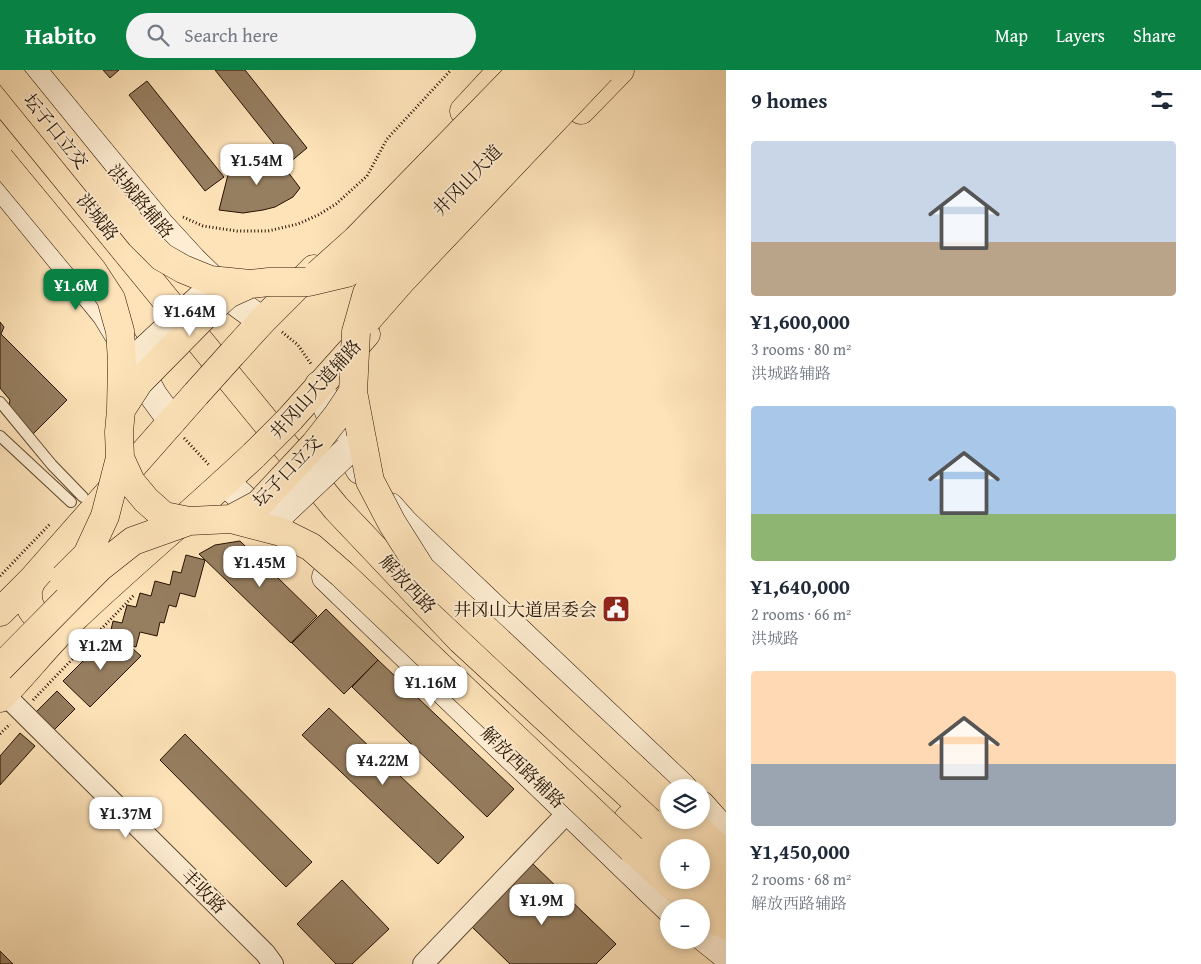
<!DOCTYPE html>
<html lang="en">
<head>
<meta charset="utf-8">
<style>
	:root { --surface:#fff; --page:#f2f2f3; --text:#1f2937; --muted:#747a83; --accent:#0b8043 }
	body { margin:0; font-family:"Gentium Book Plus","Noto Serif SC",serif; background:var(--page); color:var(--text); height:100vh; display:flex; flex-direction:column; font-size:19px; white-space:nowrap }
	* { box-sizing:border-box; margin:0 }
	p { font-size:16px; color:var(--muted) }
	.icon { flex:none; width:28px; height:28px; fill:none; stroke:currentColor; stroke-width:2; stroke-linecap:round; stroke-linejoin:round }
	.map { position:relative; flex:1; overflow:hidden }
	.panel { display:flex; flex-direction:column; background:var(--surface); width:475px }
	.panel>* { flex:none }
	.controls { position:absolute; left:660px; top:709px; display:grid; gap:10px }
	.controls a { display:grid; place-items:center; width:50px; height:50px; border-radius:50%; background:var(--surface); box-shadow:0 2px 8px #0003; font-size:25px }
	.price { position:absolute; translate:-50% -42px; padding:0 11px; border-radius:10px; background:#fff; color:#222; font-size:16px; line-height:32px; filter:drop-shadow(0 1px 2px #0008) }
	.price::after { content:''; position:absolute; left:50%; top:30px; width:15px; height:11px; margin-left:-8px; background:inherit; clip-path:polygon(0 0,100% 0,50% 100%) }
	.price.active { background:var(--accent); color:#fff }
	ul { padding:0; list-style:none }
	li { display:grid; align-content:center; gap:10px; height:265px; padding:0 25px }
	li span { display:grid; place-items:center; height:155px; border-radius:5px; color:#555 }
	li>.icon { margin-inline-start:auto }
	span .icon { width:90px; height:90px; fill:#fffc; stroke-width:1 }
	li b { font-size:21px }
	h2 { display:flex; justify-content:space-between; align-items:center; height:60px; padding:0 25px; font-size:21px }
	header { display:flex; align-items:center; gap:30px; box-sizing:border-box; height:70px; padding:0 25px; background:var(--accent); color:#fff }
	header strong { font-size:24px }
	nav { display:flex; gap:28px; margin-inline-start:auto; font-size:18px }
	.search { width:350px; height:45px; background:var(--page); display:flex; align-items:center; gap:12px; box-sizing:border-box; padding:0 18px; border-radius:28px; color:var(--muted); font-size:19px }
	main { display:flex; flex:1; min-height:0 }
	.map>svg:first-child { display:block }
	.building { fill:#967e60; stroke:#251100 }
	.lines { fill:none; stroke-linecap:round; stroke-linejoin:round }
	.lane-casing { stroke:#5b462e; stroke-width:12 }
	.street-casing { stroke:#5b462e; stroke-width:22 }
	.secondary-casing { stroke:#251100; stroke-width:29 }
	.primary-casing { stroke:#251100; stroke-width:29 }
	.highway-casing { stroke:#251100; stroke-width:29 }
	.path { stroke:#251100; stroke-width:3; stroke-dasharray:1 2.5; stroke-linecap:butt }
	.lane { stroke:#feedd2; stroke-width:10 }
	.street { stroke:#feedd2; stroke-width:20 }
	.secondary { stroke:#feedd2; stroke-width:28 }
	.primary { stroke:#fee3b9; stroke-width:28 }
	.highway { stroke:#fee3b9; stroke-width:28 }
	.secondary-bridge-casing { stroke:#251100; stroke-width:29; stroke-linecap:butt }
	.primary-bridge-casing { stroke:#251100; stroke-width:29; stroke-linecap:butt }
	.highway-bridge-casing { stroke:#251100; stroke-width:29; stroke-linecap:butt }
	.secondary-bridge { stroke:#feedd2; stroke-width:28 }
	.primary-bridge { stroke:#fee3b9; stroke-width:28 }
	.highway-bridge { stroke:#fee3b9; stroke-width:28 }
	.labels { text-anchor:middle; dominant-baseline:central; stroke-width:4; stroke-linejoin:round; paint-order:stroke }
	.street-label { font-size:18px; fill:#251100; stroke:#feedd2 }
	.poi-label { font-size:18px; fill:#251100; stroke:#feedd2; text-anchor:end }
</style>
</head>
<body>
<header>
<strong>Habito</strong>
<div class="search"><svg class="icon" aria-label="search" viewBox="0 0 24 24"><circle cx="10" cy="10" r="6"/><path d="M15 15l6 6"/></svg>Search here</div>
<nav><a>Map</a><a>Layers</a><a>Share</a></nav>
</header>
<main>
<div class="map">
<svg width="726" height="894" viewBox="0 0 726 894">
	<rect width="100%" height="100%" fill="#fee3b9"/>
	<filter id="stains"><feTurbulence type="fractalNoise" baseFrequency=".004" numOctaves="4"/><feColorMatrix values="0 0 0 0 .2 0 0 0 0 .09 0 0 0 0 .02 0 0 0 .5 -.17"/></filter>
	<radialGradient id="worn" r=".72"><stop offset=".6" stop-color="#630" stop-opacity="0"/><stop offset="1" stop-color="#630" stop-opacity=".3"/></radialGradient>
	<path class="building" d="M103,0h16l-9,8z
		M215,0h30l62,78 -18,15z
		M147,11l77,96 -19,14 -76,-96z
		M275,85l25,33 -7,9 -18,10 -12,3 -20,3 -24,-3 12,-47z
		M0,252l4,5 -3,7 66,66 -35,35 -24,-25 2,-10 -10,-12z
		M240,471l77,75 -26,27 -92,-89 16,-9z
		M186,485l19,5 -10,37 -15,-4 -4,14 -7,-2 -5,18 -4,-1 -3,14 -17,-4 -4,15 -27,-8 4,-18 9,2 5,-18 9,2 4,-14 11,3 4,-15 15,4 3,-14 8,2z
		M326,539l52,51 -34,34 -52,-51z
		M104,570l29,9 8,7 -51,51 -27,-26z
		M378,590l136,129 -27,28 -135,-130z
		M57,621l18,18 -24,24 -18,-18z
		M329,638l135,129 -26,27 -136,-129z
		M20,663l15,13 -35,39v-29z
		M185,664l127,128 -26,25 -126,-127z
		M533,794l83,80 -20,20h-86l-38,-37z
		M342,810l47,49 -37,35h-16l-39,-40z
		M0,881l13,13h-13z"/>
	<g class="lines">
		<defs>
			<path id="lane" d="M0,332l52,63 31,32
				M0,366l71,66"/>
			<path id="street" d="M4,624l261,259 8,11
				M423,894l146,-153"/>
			<path id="secondary" d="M32,0l128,155 33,36 39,38 30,22
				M0,114l106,130 28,46 19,35 19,26
				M319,315l15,40 26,45
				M225,412l46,41
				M390,437l15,17 278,264
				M326,507l343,331
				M701,735l25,28
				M701,865l25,20"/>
			<path id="primary" d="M0,27l336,411 125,132 226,208
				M581,40l39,-40
				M464,41l38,-41
				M232,284l30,-33 52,-52
				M289,350l77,-86
				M32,510c-2,5 -5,10 -4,16 0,20 22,33 40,26
				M0,542l32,-32 164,-186
				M0,628c25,-25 47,-54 73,-79 59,-56 122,-108 181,-164
				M628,749l41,38
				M701,791l25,22
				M693,810l33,31"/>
			<path id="highway" d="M689,750l31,30 6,9
				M632,779l64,59
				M701,842l7,6 18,7"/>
		</defs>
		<use href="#lane" class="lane-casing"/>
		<use href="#street" class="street-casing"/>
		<use href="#secondary" class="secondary-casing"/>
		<use href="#primary" class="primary-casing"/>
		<use href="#highway" class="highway-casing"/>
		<path class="path" d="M183,147l20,9 34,5h31l30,-7 20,-9 18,-11 31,-28 20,-37 64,-69
			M282,262l16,13 13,19
			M184,368l26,28
			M0,506l50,-52
			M33,630l102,-106
			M0,664l10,-10"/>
		<use href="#lane" class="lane"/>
		<use href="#street" class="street"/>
		<use href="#secondary" class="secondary"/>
		<use href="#primary" class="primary"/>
		<use href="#highway" class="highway"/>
		<defs>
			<path id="secondary-bridge" d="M134,290l82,-76
				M271,453l77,-73"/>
			<path id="primary-bridge" d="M196,324l36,-40
				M254,385l35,-35"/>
			<path id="highway-bridge" d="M6,0l134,165 22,22 21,12 27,11 40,4
				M550,0l-171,179 -32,24 -38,9h-40l-19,2 -22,10 -18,16 -71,72 -18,28 -2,22 1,26 11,24 15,18 18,16 25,5 42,-2 28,-15 56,-60 22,-28 16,-24 3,-60 11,-39 23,-34 182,-189
				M0,89l92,111 19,29 9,32 2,30 -1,49
				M318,204l38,-34 166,-170
				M367,250l36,-41 198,-209
				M353,322l17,89 22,42 29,46 248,232
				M231,449l50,13 30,15 31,27 290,275
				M64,508l23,-23 18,-39 15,-58
				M0,598l100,-101 33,-26 56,-20"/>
		</defs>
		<use href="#secondary-bridge" class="secondary-bridge-casing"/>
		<use href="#primary-bridge" class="primary-bridge-casing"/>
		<use href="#highway-bridge" class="highway-bridge-casing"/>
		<use href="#secondary-bridge" class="secondary-bridge"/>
		<use href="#primary-bridge" class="primary-bridge"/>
		<use href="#highway-bridge" class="highway-bridge"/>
	</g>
	<defs>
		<symbol id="civic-square" viewBox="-11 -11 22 22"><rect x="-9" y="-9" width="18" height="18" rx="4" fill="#8f2418" stroke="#feedd2"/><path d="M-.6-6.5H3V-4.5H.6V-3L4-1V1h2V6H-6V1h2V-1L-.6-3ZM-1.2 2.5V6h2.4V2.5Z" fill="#fff"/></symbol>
	</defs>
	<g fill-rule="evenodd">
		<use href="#civic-square" x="600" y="523" width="32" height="32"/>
	</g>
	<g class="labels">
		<g class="street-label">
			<text transform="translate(56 61) rotate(51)">坛子口立交</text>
			<text transform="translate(467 110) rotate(-46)">井冈山大道</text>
			<text transform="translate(141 131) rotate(50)">洪城路辅路</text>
			<text transform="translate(98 147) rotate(51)">洪城路</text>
			<text transform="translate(315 319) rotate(-48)">井冈山大道辅路</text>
			<text transform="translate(287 401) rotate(-46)">坛子口立交</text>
			<text transform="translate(408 514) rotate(47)">解放西路</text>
			<text transform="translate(523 697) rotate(44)">解放西路辅路</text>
			<text transform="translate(204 821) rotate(45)">丰收路</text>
		</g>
		<g class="poi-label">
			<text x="597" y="539">井冈山大道居委会</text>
		</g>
	</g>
	<rect width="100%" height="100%" filter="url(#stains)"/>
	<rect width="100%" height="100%" fill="url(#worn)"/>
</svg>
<div class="controls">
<a><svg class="icon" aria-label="layers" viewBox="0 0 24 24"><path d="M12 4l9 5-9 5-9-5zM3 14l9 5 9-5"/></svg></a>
<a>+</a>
<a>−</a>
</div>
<b class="price" style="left:257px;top:116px">¥1.54M</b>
<b class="price active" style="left:76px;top:241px">¥1.6M</b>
<b class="price" style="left:190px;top:267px">¥1.64M</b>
<b class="price" style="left:260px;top:518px">¥1.45M</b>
<b class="price" style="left:101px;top:601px">¥1.2M</b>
<b class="price" style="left:431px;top:638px">¥1.16M</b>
<b class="price" style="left:383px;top:716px">¥4.22M</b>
<b class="price" style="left:126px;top:769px">¥1.37M</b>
<b class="price" style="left:542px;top:856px">¥1.9M</b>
</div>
<section class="panel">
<h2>9 homes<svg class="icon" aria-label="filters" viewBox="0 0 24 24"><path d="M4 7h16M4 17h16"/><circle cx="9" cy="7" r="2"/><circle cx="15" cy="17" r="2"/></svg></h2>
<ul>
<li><span style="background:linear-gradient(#c9d6e8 65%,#b9a48a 0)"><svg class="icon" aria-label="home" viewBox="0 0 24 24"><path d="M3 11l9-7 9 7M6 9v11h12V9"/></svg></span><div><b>¥1,600,000</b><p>3 rooms · 80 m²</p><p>洪城路辅路</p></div></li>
<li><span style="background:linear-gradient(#a9c7e8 70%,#8fb573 0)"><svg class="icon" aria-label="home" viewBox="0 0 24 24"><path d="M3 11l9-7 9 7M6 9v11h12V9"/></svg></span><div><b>¥1,640,000</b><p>2 rooms · 66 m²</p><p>洪城路</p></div></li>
<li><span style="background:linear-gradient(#ffd9b3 60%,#9aa5b1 0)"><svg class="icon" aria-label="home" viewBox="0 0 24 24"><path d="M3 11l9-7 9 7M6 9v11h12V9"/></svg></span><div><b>¥1,450,000</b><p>2 rooms · 68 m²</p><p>解放西路辅路</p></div></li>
</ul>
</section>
</main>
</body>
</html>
